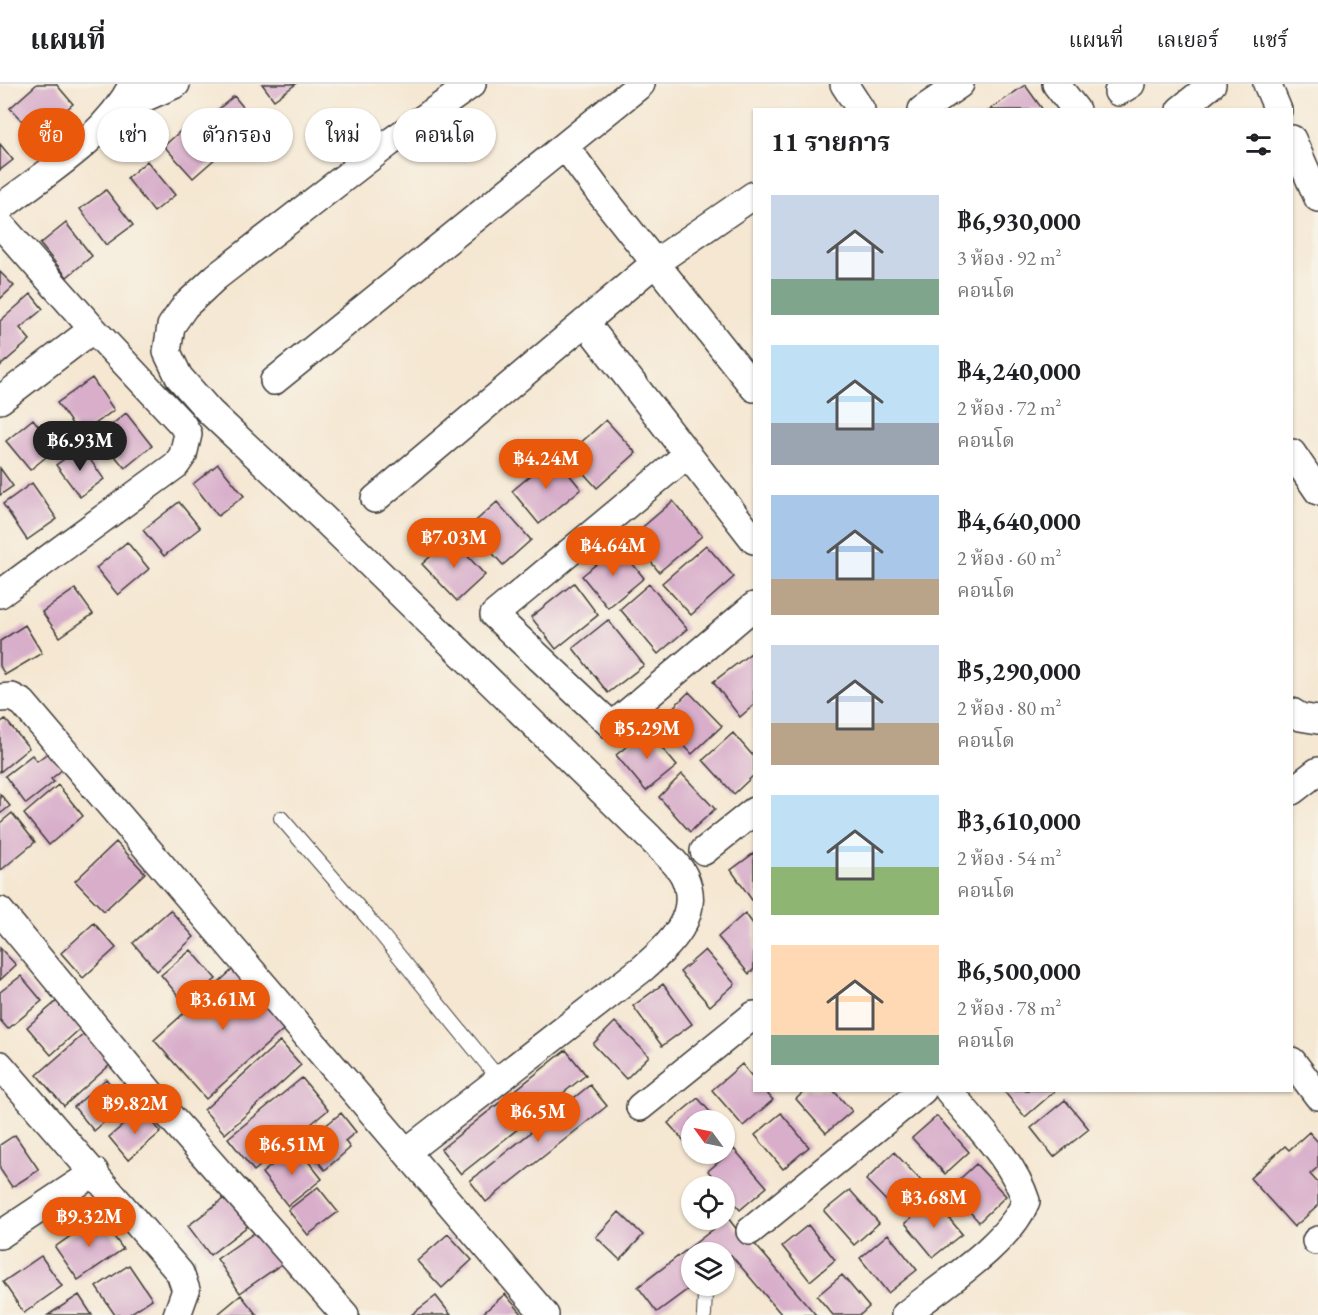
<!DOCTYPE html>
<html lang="th">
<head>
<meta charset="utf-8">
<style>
	:root { --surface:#fff; --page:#f2f2f2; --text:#202124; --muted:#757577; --line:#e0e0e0; --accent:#ea580c }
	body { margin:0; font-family:"EB Garamond","Noto Serif Thai",serif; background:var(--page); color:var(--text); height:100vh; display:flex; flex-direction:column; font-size:22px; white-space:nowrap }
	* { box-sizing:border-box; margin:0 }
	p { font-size:20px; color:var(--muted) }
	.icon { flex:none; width:33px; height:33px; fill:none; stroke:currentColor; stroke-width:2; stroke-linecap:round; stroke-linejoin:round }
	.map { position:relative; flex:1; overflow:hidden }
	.side { position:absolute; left:753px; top:24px; width:540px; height:984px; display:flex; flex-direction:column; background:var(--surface); border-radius:0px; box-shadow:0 2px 4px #0004 }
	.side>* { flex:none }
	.hud { position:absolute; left:18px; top:24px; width:570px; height:54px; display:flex; gap:12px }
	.needle { width:39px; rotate:303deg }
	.tools { position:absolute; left:681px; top:1026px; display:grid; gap:12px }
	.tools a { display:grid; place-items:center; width:54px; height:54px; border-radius:50%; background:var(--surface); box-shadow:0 2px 4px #0004; font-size:30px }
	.price { position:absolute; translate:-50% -51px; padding:0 14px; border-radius:21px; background:var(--accent); color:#fff; font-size:20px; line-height:39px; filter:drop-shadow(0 2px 3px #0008) }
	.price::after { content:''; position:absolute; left:50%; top:36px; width:18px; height:14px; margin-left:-9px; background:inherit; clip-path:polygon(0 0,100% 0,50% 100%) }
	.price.on { background:#222; color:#fff }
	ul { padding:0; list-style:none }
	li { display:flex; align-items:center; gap:18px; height:150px; padding:0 18px }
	li span { display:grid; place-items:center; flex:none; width:168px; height:120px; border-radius:0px; color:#555 }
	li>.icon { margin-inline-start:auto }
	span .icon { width:72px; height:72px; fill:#fffc; stroke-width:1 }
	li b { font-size:26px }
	h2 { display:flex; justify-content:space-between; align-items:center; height:72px; padding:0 18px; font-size:26px }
	.tag { padding:0 21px; border-radius:27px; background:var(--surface); box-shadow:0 2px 4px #0004; font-size:21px; line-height:54px }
	.tag.on { background:var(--accent); color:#fff }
	header { display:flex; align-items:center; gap:36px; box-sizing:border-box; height:84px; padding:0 30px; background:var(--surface); border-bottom:2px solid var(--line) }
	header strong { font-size:28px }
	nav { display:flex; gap:33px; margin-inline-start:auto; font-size:21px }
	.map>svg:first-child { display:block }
	.building { fill:#d8aeca }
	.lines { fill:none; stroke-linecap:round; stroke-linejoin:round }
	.lane-casing { stroke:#3d3a37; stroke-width:16 }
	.street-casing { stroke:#3d3a37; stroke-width:30 }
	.lane { stroke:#fff; stroke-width:14 }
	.street { stroke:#fff; stroke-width:27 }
</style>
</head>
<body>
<header>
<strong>แผนที่</strong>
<nav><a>แผนที่</a><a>เลเยอร์</a><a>แชร์</a></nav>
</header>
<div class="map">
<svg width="1318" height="1231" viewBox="0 0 1318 1231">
	<rect width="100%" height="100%" fill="#f7f3e8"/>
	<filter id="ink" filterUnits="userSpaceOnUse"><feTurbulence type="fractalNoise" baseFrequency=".0167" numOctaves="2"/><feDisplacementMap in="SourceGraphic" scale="12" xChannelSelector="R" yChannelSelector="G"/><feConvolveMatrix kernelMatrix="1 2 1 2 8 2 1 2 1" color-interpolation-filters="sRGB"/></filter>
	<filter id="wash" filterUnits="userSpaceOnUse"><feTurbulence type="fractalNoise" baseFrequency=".008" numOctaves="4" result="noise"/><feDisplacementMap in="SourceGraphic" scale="24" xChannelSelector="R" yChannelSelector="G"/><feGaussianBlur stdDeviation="1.35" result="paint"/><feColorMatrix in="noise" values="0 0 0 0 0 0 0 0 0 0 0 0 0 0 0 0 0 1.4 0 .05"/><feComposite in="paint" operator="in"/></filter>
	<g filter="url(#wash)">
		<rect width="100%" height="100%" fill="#f5e7d2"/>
		<g id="blocks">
			<path class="building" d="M37,0h19l17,20 -37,32 -26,-28z
				M262,0h34l-22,16z
				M1025,1l18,25h-54z
				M234,12l19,23 -24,22 -20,-24z
				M188,40l29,33 -24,21 -29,-32z
				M0,60l13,16 -13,10z
				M147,77l28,34 -21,17 -27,-34z
				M106,106l27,35 -27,20 -26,-36z
				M66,139l26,33 -25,21 -27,-33z
				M0,188l14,14 -14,13z
				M31,210l12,15 -23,19 10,12 -30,26v-45z
				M92,294l22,32 -34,25 -23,-32z
				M126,329l26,33 -27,22 -27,-32z
				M33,335l23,30 -26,21 -24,-29z
				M606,336l30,33 -39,35 -30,-33z
				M81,363l23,32 -24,18 -24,-32z
				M554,372l27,33 -42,35 -27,-33z
				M218,380l26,32 -26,20 -25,-32z
				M0,384l13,18 -13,9z
				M32,399l25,36 -30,21 -24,-36z
				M673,417l29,35 -43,36 -28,-35z
				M179,418l21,26 -36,28 -21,-26z
				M497,418l34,38 -28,25 -34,-38z
				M451,454l34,37 -28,26 -35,-37z
				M127,458l22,27 -31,26 -22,-27z
				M706,461l28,32 -43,38 -29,-32z
				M618,462l26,32 -36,30 -26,-32z
				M574,499l24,32 -42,34 -25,-32z
				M649,500l38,45 -29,25 -38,-45z
				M75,505l18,25 -33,23 -18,-25z
				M608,536l36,45 -36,28 -35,-45z
				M25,541l17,28 -37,22 -5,-9v-25z
				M751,569l3,4v48l-14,12 -27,-35z
				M689,608l33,34 -30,28 -32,-34z
				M5,635l24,29 -29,24v-49z
				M647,646l30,36 -31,25 -30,-36z
				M733,649l21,24v18l-20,19 -31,-34z
				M49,668l14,17 -12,10 3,3 -28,22 -21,-28 27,-21 5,6z
				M682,690l33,35 -25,23 -31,-35z
				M58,701l25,31 -34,29 -25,-31z
				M0,710l10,12 -10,8z
				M12,729l23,29 -35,29v-48z
				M116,758l29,31 -41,38 -29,-30z
				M754,769v50l-23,-33z
				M170,826l24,27 -37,34 -24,-28z
				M745,829l9,12v44l-5,5 -31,-37z
				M94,839l22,25 -33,30 -22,-25z
				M0,864l16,17 -16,15z
				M191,866l25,29 -30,26 -25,-30z
				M705,866l30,34 -25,22 -30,-34z
				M240,879l52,59 -86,77 -52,-59z
				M21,892l21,25 -34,28 -8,-9v-28z
				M663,900l29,40 -30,22 -29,-40z
				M58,916l24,27 -31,28 -24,-28z
				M615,938l34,34 -23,23 -33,-35z
				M84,950l27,30 -47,42 -27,-31z
				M280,957l21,24 -76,69 -21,-24z
				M566,966l20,25 -125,99 -20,-25z
				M742,980l12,15v11h10l9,10 -30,26 -31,-36z
				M302,994l26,32 -74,61 -26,-33z
				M106,995l20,24 -32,28 -20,-24z
				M590,1001l17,21 -121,96 -16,-21z
				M806,1006h27l19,21 -26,22 -30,-34z
				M1003,1006h53l-31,27z
				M698,1014l19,22h-25v30l-24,-27z
				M1065,1016l24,29 -35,28 -23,-29z
				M142,1025l19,23 -33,28 -19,-23z
				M341,1029l15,19 -11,9 5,7 -25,22 -22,-26z
				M781,1029l28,34 -26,22 -28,-34z
				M937,1032l32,36 -24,22 -33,-36z
				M1309,1048l9,10v25l-8,7 8,9v23l-24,21 -44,-49 35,-32 4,4z
				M15,1051l24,35 -27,17 -12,-18v-24z
				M296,1062l26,33 -34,27 -26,-33z
				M734,1065l33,38 -27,23 -16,-19v-5h-3l-13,-15z
				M894,1068l31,33 -27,28 -32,-33z
				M976,1080l30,32 -27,26 -30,-33z
				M318,1103l20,25 -30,23 -20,-25z
				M850,1106l29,33 -25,22 -30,-34z
				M227,1112l22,29 -39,30 -22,-29z
				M934,1116l28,34 -29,23 -28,-34z
				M619,1128l24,23 -23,25 -24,-23z
				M99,1132l24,33 -45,31 -23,-33z
				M728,1134l10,13 3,-3 75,87h-34l-51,-60 -7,5v-8h-32v34l-35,26 -19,-25z
				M808,1141l27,35 -25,21 -28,-35z
				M260,1145l23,34 -43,30 -23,-34z
				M448,1150l24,26 -30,28 -25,-27z
				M888,1150l29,36 -29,23 -28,-35z
				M41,1172l21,30 -38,27 -21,-31z
				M129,1181l23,34 -24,16h-13l-19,-28z
				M842,1191l27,32 -9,8h-27l-16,-19z
				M505,1210l18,21h-42z
				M79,1211l13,20h-44z
				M241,1211l16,20h-38l-1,-1z
				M436,1212l15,19h-40z"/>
		</g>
	</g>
	<g filter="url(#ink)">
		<use href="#blocks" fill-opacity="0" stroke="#3d3a37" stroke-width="1.5"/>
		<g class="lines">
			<defs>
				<path id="lane" d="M281,734l92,106 127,156
					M704,1231l1,-22"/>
				<path id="street" d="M844,0l17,26
					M1056,0l20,26
					M1267,0l11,26
					M1118,8l13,-8
					M121,24l55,-24
					M922,26l38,-26
					M1180,26l32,-26
					M1292,55l26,59
					M565,62l31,42 158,200
					M0,124c48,-37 105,-70 133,-124
					M0,140l93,105 89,95 6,10 -5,21 -7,10 -176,129
					M585,238l169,218
					M274,297l367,-297
					M0,316l93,-71
					M1292,369l26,38
					M688,370l-194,161 118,111 142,-120
					M375,415l280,-236 99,-68
					M0,614l12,-1 11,6 522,612
					M1292,628l8,5 18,3
					M1292,707l26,-20
					M704,767l50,-40
					M0,827l167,202 178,202
					M1292,977l26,35
					M0,981l180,208 6,17 -9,25
					M640,1023l114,-92
					M406,1068l236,-183c26,-23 61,-53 42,-93 -7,-14 -24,-27 -34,-38l-327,-320 -113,-106 -31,-35 -12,-25 4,-26 14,-20 31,-29 173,-134 83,-59
					M750,1147l173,-141
					M0,1151l95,-63
					M1316,1157l2,-1
					M905,1231c36,-29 104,-71 121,-114 -13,-41 -51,-77 -78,-111"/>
			</defs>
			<use href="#lane" class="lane-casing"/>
			<use href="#street" class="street-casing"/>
			<use href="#lane" class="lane"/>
			<use href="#street" class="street"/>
		</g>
	</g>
</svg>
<div class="tools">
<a><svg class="needle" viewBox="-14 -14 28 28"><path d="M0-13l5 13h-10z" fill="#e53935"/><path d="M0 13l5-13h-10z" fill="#757577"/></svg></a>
<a><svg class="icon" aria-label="locate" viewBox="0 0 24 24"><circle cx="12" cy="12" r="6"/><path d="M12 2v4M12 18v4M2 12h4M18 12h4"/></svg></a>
<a><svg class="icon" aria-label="layers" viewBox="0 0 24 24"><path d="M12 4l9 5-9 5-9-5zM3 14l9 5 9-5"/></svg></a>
</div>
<b class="price on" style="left:80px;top:388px">฿6.93M</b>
<b class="price" style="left:546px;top:406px">฿4.24M</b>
<b class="price" style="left:454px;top:485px">฿7.03M</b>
<b class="price" style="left:613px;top:493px">฿4.64M</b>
<b class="price" style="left:647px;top:676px">฿5.29M</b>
<b class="price" style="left:223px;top:947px">฿3.61M</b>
<b class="price" style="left:135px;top:1051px">฿9.82M</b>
<b class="price" style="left:538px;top:1059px">฿6.5M</b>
<b class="price" style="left:292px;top:1092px">฿6.51M</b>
<b class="price" style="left:934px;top:1145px">฿3.68M</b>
<b class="price" style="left:89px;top:1164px">฿9.32M</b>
<div class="hud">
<a class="tag on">ซื้อ</a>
<a class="tag">เช่า</a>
<a class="tag">ตัวกรอง</a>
<a class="tag">ใหม่</a>
<a class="tag">คอนโด</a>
</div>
<section class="side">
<h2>11 รายการ<svg class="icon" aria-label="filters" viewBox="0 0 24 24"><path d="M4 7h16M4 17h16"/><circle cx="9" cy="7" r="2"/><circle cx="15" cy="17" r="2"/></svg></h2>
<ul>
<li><span style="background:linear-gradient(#c9d6e8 70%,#7fa58c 0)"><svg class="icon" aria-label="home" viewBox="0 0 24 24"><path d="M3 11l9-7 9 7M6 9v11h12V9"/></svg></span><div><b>฿6,930,000</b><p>3 ห้อง · 92 m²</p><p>คอนโด</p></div></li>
<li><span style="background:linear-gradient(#bfe0f5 65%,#9aa5b1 0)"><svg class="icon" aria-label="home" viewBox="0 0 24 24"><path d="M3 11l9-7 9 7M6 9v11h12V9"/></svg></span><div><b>฿4,240,000</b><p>2 ห้อง · 72 m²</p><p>คอนโด</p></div></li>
<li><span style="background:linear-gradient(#a9c7e8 70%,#b9a48a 0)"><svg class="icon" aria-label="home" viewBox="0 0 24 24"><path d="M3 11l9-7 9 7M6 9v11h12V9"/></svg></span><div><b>฿4,640,000</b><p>2 ห้อง · 60 m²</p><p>คอนโด</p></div></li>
<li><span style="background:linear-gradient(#c9d6e8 65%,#b9a48a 0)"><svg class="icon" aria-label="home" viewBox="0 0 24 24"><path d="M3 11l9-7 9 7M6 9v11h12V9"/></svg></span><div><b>฿5,290,000</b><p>2 ห้อง · 80 m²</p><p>คอนโด</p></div></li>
<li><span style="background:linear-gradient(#bfe0f5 60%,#8fb573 0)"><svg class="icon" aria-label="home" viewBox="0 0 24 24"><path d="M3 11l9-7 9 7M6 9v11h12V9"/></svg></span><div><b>฿3,610,000</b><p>2 ห้อง · 54 m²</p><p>คอนโด</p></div></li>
<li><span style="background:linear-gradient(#ffd9b3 75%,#7fa58c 0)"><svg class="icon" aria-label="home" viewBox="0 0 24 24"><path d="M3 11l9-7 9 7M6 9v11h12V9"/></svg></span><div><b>฿6,500,000</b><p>2 ห้อง · 78 m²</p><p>คอนโด</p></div></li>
</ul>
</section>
</div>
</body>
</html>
